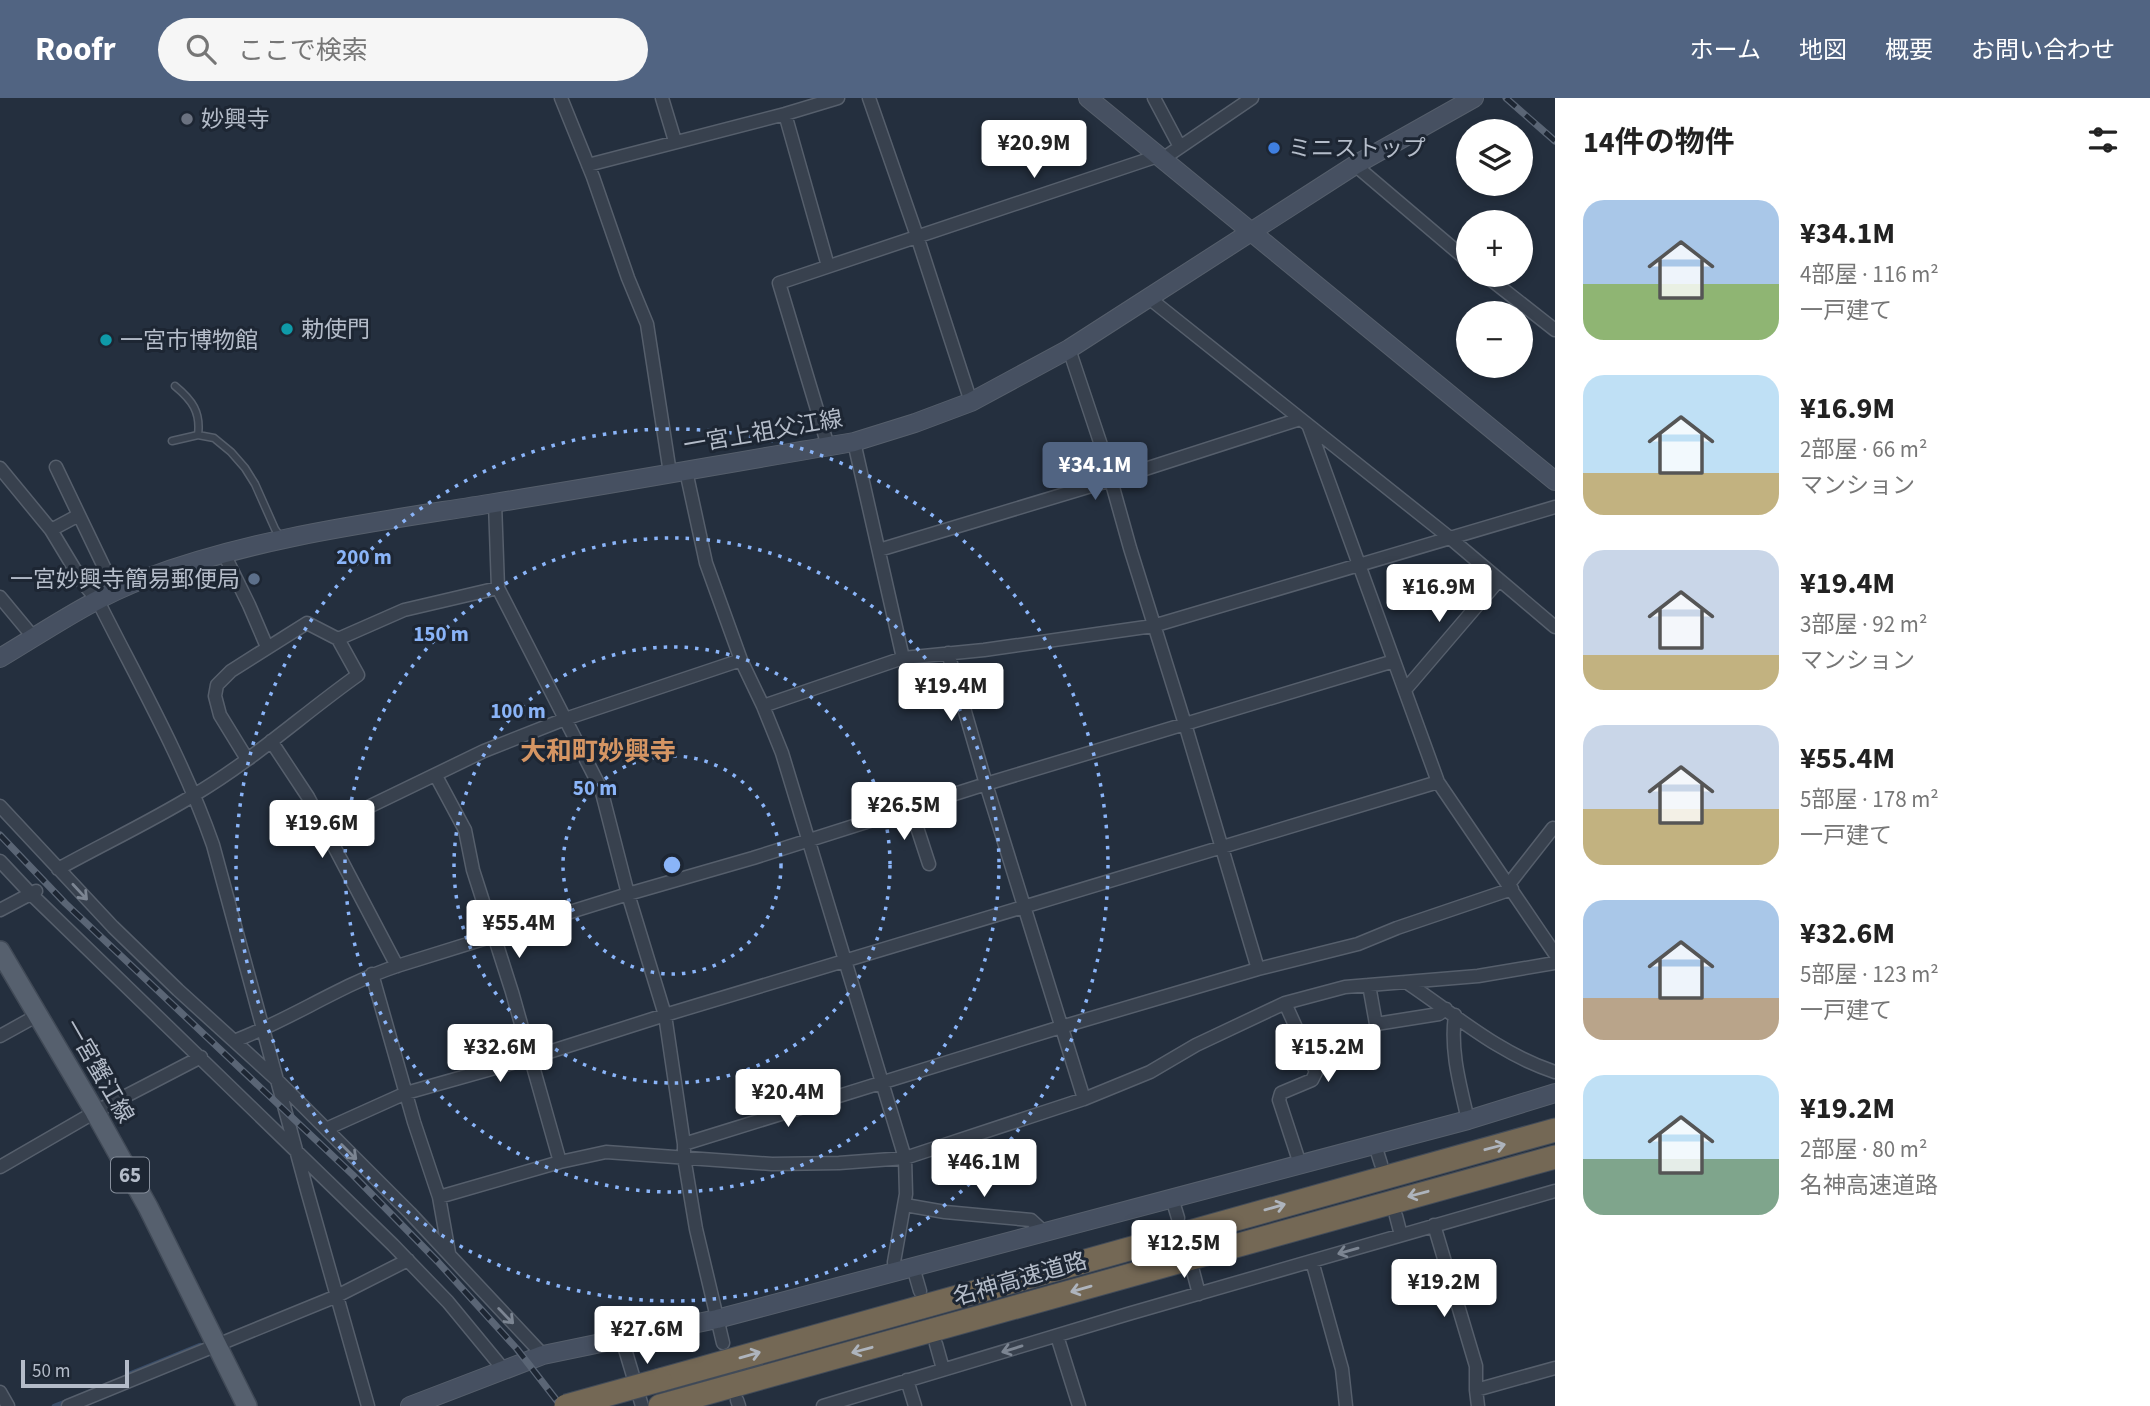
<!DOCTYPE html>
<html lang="ja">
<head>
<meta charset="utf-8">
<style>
	:root { --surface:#fff; --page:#f6f6f6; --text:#222; --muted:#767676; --accent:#516482 }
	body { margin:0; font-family:"Source Sans 3","Noto Sans JP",sans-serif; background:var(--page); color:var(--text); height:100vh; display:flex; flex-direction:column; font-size:26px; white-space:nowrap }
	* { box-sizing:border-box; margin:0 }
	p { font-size:23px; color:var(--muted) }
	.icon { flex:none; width:38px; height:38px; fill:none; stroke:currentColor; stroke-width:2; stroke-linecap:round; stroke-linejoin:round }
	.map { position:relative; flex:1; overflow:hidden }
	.drawer { display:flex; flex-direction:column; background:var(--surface); width:595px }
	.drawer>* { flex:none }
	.tools { position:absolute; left:1456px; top:21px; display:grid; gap:14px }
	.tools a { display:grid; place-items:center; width:77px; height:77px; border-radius:50%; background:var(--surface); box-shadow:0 4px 10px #0003; font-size:35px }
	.scale { position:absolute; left:21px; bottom:18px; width:108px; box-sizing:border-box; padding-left:7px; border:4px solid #b4bcc9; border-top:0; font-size:19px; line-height:24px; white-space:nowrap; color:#b4bcc9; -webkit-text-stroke:5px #1d2633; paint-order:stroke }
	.price { position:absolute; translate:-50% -60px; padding:0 16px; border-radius:7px; background:#fff; color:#222; font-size:23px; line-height:46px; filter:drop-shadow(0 2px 4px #0008) }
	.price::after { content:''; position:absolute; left:50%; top:42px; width:21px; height:16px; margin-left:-10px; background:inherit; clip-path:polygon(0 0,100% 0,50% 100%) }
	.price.on { background:var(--accent); color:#fff }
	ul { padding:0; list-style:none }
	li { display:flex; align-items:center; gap:21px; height:175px; padding:0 28px }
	li span { display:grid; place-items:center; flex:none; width:196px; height:140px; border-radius:21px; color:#555 }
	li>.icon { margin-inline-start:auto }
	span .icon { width:84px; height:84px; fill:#fffc; stroke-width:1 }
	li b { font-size:30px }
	h2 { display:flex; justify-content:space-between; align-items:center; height:84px; padding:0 28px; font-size:30px }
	header { display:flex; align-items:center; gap:42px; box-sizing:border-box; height:98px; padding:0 35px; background:var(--accent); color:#fff }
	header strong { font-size:33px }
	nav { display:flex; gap:38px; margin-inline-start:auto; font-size:24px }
	.search { width:490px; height:63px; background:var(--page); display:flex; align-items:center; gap:18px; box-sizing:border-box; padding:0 24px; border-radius:38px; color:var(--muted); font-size:26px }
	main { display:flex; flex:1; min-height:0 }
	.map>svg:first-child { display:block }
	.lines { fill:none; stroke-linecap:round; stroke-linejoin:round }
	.stream { stroke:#394c67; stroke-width:4.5 }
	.lane-casing { stroke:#565f6c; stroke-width:9 }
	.street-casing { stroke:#565f6c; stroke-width:15 }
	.secondary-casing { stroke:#565f6c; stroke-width:20 }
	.primary-casing { stroke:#414a57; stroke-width:22 }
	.highway-casing { stroke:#434c59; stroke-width:25 }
	.lane { stroke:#38414e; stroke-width:6 }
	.street { stroke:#38414e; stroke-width:12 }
	.secondary { stroke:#465061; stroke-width:18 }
	.primary { stroke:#56606e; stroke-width:19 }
	.highway { stroke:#746855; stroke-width:23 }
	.rail-casing { stroke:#5a6575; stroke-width:7 }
	.rail { stroke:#1d2633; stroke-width:4.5; stroke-dasharray:13; stroke-linecap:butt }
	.highway-bridge-casing { stroke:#434c59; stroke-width:25; stroke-linecap:butt }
	.highway-bridge { stroke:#746855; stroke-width:23 }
	.oneway { stroke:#7c8592 }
	.oneway2 { stroke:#aeb4bd }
	.ring { fill:none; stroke:#8ab4f8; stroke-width:3.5; stroke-dasharray:3.5 7 }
	.worship-dot { fill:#6b7280; stroke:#1d2633; stroke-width:2.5 }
	.shop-dot { fill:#3f7fe0; stroke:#1d2633; stroke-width:2.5 }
	.culture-dot { fill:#0f9aa8; stroke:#1d2633; stroke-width:2.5 }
	.service-dot { fill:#5c6f8a; stroke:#1d2633; stroke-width:2.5 }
	.labels { text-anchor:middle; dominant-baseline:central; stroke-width:6; stroke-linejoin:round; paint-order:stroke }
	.shield { fill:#1d2633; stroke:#878f9c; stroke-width:2 }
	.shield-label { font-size:21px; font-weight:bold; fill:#b4bcc9 }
	.poi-label { font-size:23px; fill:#b4bcc9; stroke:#1d2633; text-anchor:start }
	.street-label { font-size:23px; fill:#b4bcc9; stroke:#1d2633 }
	.quarter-label { font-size:26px; font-weight:bold; fill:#d59563; stroke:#1d2633 }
	.centre { fill:#8ab4f8; stroke:#1d2633; stroke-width:3.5 }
	.ring-label { font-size:21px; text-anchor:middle; font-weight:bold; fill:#8ab4f8; stroke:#1d2633; stroke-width:6; stroke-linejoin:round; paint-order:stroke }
</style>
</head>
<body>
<header>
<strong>Roofr</strong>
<div class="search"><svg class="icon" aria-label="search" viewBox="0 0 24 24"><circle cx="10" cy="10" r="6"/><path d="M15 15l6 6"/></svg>ここで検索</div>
<nav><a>ホーム</a><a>地図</a><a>概要</a><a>お問い合わせ</a></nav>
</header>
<main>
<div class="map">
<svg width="1555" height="1308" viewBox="0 0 1555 1308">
	<rect width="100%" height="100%" fill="#242f3e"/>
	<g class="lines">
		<path class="stream" d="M129,1276l71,-29
			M54,1308l13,-5"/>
		<defs>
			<path id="lane" d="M175,288c17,14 26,26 23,49
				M172,343l26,-6 16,3 17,14 14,16 10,16 20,45 6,9"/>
			<path id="street" d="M561,0l32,79 35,101 19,46 23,149
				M662,0l13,43
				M869,0l48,138 54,166
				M1154,0l26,49
				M785,16l43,152
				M1164,60l88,-60
				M588,67l197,-51 53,-16
				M1355,67l113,96
				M1485,177l70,55
				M1149,200l301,240 105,89
				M1069,251l33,99 28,100 55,176 73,245
				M1309,329l129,355 117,172
				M854,344l49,216
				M828,348l-49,-163 382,-128
				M56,369l23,48
				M0,370l51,62 32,53 15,18c40,80 85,158 115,244l95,349 60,212
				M686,373l20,92 35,97 22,46
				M495,405l3,85 103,201 27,105 37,121 19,129v13l12,72 27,114
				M51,432l28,-15 37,77
				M879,452l232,-70 189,-61
				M224,456l25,51 18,42
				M0,499l34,41
				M948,555l38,131 98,315
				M1405,592l94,-110
				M271,643l37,56 89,169
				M247,661l-27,-44 -5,-19 2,-11 14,-14 76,-48 31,16 66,-29 94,-22
				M436,678l29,54 8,40 39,122 48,170
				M0,708l113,121 65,63 99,90 133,133 133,142
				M911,711l18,55
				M325,730l159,-77 81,-32 176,-59
				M0,763l31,33 362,351 55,57 56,68
				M58,771c45,-25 92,-47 136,-74 58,-34 109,-81 164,-120l-20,-36
				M1509,786l44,-56
				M0,812l36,-19
				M372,876l42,148 25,75 10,56
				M1406,884c48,32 93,72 149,90
				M1369,887l7,39 63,-10 7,-5
				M1285,905l31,69 -4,8 -31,13 -2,7 21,64
				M1455,917c-5,36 5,70 13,105
				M0,938l38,-21
				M234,943c56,-21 106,-56 163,-75l231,-72 125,-36 233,-74 408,-123
				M326,1031l80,-36 124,-35 135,-43 773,-233
				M684,1046l377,-117 197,-58 100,-25 39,-16 115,-39
				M1375,1047l6,19
				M0,1069l95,-55 106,-55
				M439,1099l121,-35 46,-10 166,12 67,-1 66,-5 179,-59 66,-27 46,-27 89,-42 60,-16 133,-11 77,-13
				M1172,1100l6,20
				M905,1107l40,7 86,8 13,12
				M1396,1118l5,19
				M1434,1127l42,141v24l2,16
				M1312,1163l30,108 4,37
				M913,1169l7,24
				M1193,1173l6,23
				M896,1174l-2,-10 12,-68 -1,-36 -123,-405 -19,-47 140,-48 81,-8 169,-24 402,-119
				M1057,1238l22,70
				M622,1241l20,67
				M936,1246l7,25
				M907,1282l8,26
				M1476,1292l79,-22
				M0,1294l8,14
				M737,1302l2,6
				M68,1308l269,-110 71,-36
				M823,1308l305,-92 427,-123"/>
			<path id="secondary" d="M1088,0l467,383
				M0,560c47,-28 93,-60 144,-79 111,-42 233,-57 350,-76 120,-19 240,-41 360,-61l61,-19 56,-21 98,-53 286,-184 119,-67
				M410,1308l133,-51 174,-36 751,-199 87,-27"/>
			<path id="primary" d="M0,853l95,161 53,95 99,199"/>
			<path id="highway" d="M660,1282l895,-250
				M660,1308l895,-249"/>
		</defs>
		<use href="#lane" class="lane-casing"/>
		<use href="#street" class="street-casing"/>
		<use href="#secondary" class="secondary-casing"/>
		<use href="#primary" class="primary-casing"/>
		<use href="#highway" class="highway-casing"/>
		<use href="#lane" class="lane"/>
		<use href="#street" class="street"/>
		<use href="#secondary" class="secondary"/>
		<use href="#primary" class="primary"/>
		<use href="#highway" class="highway"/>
		<defs>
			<path id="rail" d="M1506,0l49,43
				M0,737l65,68 288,272 85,87 79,87 44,57"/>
		</defs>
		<use href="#rail" class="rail-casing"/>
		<use href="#rail" class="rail"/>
		<defs>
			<path id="highway-bridge" d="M566,1308l94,-26"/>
		</defs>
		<use href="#highway-bridge" class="highway-bridge-casing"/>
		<use href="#highway-bridge" class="highway-bridge"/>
	</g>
	<defs><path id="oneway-shaft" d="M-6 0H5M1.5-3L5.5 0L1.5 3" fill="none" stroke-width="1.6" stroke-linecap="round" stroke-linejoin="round" transform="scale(1.75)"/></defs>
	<g class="oneway">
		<use href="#oneway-shaft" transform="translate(80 794) rotate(47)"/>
		<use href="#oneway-shaft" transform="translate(349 1054) rotate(45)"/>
		<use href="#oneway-shaft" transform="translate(1348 1153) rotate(164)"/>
		<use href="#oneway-shaft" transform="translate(506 1218) rotate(46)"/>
		<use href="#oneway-shaft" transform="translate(1012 1251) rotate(163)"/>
	</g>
	<g class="oneway2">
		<use href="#oneway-shaft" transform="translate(1495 1049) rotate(-15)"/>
		<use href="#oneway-shaft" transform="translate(1418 1096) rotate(165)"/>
		<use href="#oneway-shaft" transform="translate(1275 1109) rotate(-16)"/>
		<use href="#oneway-shaft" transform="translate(1081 1191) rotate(164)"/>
		<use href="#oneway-shaft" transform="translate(862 1252) rotate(165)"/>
		<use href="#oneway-shaft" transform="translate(750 1257) rotate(-16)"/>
	</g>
	<g class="ring">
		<circle cx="672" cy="767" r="109"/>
		<circle cx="672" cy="767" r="218"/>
		<circle cx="672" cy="767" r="327"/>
		<circle cx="672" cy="767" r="436"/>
	</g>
	<circle class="worship-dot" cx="187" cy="21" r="7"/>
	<circle class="shop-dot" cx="1274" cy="50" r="7"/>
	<g class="culture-dot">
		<circle cx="287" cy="231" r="7"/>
		<circle cx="106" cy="242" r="7"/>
	</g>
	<circle class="service-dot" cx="254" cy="481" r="7"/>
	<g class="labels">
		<rect class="shield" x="111" y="1059.5" width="38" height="35" rx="5"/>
		<g class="shield-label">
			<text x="130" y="1077">65</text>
		</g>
		<g class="poi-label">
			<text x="201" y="21">妙興寺</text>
			<text x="1288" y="50">ミニストップ</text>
			<text x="301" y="231">勅使門</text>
			<text x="120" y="242">一宮市博物館</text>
			<text x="240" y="481" text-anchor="end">一宮妙興寺簡易郵便局</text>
		</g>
		<g class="street-label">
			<text transform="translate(763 334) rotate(-10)">一宮上祖父江線</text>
			<text transform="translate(99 973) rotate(60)">一宮蟹江線</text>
			<text transform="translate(1020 1181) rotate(-16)">名神高速道路</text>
		</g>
		<g class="quarter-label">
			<text x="598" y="653">大和町妙興寺</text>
		</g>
	</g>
	<circle cx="672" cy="767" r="10" class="centre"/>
	<g class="ring-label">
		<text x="364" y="466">200 m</text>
		<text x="441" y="543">150 m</text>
		<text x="518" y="620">100 m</text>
		<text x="595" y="697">50 m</text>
	</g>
</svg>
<div class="tools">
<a><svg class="icon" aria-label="layers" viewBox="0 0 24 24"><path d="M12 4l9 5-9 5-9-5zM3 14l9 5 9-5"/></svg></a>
<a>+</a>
<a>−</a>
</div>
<div class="scale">50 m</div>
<b class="price" style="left:1034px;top:82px">¥20.9M</b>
<b class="price on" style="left:1095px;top:404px">¥34.1M</b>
<b class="price" style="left:1439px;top:526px">¥16.9M</b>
<b class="price" style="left:951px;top:625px">¥19.4M</b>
<b class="price" style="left:904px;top:744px">¥26.5M</b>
<b class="price" style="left:322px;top:762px">¥19.6M</b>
<b class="price" style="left:519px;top:862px">¥55.4M</b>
<b class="price" style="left:500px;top:986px">¥32.6M</b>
<b class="price" style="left:1328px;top:986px">¥15.2M</b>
<b class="price" style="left:788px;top:1031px">¥20.4M</b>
<b class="price" style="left:984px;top:1101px">¥46.1M</b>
<b class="price" style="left:1184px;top:1182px">¥12.5M</b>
<b class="price" style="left:1444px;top:1221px">¥19.2M</b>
<b class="price" style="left:647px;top:1268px">¥27.6M</b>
</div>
<section class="drawer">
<h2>14件の物件<svg class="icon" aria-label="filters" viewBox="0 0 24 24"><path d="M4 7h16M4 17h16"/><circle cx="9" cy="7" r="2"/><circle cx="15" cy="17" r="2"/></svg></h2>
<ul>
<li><span style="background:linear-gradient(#a9c7e8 60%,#8fb573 0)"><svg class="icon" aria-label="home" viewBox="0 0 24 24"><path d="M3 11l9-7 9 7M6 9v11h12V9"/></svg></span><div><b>¥34.1M</b><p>4部屋 · 116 m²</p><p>一戸建て</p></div></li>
<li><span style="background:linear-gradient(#bfe0f5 70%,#c2b280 0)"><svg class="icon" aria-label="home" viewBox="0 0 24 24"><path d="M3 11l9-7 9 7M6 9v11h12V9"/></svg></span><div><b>¥16.9M</b><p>2部屋 · 66 m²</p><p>マンション</p></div></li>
<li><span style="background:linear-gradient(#c9d6e8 75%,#c2b280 0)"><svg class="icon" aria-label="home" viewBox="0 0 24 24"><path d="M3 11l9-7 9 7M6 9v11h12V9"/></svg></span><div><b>¥19.4M</b><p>3部屋 · 92 m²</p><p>マンション</p></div></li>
<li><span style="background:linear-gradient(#c9d6e8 60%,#c2b280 0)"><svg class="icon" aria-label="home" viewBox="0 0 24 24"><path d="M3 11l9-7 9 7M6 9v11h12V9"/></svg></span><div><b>¥55.4M</b><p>5部屋 · 178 m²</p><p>一戸建て</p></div></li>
<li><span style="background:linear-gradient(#a9c7e8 70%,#b9a48a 0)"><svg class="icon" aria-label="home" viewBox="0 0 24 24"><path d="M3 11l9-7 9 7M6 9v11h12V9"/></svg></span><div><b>¥32.6M</b><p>5部屋 · 123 m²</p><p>一戸建て</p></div></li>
<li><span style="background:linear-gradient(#bfe0f5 60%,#7fa58c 0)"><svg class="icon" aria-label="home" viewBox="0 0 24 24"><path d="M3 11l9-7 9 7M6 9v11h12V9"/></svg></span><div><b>¥19.2M</b><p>2部屋 · 80 m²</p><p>名神高速道路</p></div></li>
</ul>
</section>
</main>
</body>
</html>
